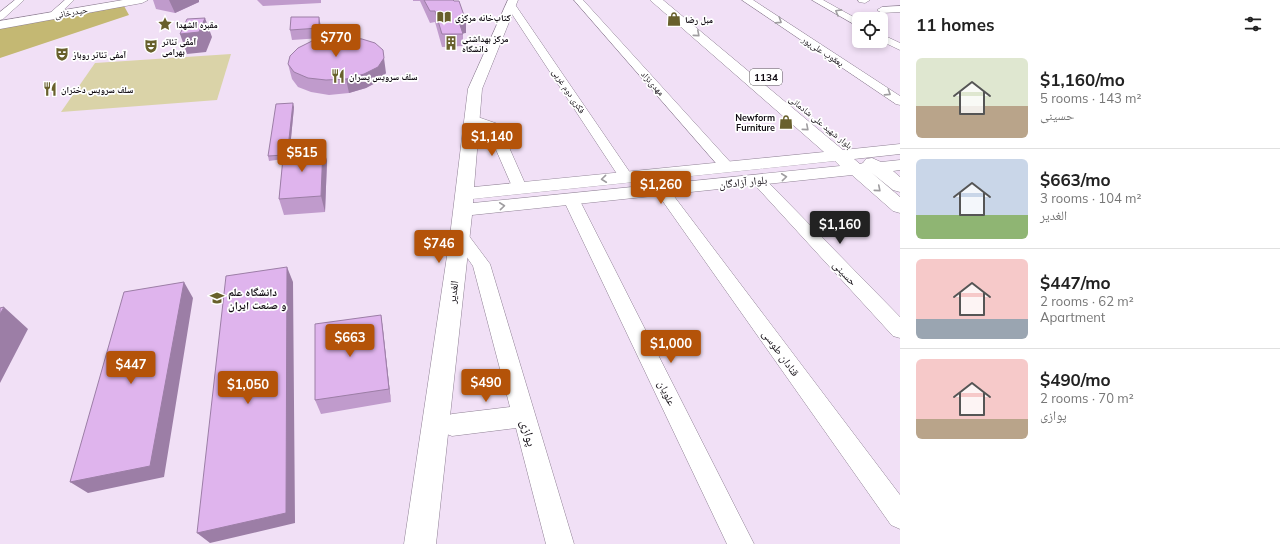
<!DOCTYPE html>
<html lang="en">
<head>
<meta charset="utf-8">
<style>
	:root { --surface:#fff; --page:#f6f6f6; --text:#222; --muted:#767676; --line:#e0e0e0; --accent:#b45309 }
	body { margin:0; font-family:Mulish,"Noto Naskh Arabic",sans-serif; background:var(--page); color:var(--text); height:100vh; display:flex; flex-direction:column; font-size:15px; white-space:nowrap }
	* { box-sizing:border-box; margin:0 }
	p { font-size:13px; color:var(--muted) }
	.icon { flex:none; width:22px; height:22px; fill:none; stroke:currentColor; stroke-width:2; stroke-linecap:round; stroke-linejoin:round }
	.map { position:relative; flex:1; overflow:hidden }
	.drawer { display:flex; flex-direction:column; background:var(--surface); width:380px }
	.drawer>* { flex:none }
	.buttons { position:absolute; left:852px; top:12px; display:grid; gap:8px }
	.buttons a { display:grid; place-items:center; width:36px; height:36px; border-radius:6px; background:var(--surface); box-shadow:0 2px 6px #0003; font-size:20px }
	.price { position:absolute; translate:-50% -34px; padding:0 9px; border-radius:4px; background:var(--accent); color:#fff; font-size:13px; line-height:26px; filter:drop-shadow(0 1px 2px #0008) }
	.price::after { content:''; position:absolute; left:50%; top:24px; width:12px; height:9px; margin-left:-6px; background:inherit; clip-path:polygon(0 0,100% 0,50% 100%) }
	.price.active { background:#222; color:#fff }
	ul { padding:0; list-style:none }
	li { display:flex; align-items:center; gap:12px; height:100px; padding:0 16px }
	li+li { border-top:1px solid var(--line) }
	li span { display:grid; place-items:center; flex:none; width:112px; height:80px; border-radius:6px; color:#555 }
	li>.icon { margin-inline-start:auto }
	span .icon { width:48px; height:48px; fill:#fffc; stroke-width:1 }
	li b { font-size:17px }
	h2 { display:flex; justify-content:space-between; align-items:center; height:48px; padding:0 16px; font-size:17px }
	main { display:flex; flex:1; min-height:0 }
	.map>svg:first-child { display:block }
	.green { fill:#dad3a8 }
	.forest { fill:#c4b873 }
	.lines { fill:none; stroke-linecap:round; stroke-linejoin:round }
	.minor-casing { stroke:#8f8094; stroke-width:1 }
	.major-casing { stroke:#8f8094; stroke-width:1 }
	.minor { fill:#fff; fill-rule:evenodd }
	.major { fill:#fff; fill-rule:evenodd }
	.wall { fill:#c09bcc }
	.shaded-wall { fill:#9c7ea6 }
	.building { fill:#dfb4ed; stroke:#9c7ea6 }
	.oneway { stroke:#9f9da0 }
	.labels { text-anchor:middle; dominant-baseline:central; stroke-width:3.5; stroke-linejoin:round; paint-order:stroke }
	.far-street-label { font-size:9px; fill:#100b12; stroke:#fff }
	.far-poi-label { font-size:9px; font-weight:bold; fill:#100b12; stroke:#fff; text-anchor:start }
	.shield { fill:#fff; stroke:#585459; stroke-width:1 }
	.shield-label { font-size:10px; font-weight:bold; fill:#100b12 }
	.street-label { font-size:11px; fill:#100b12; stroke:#fff }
	.poi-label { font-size:11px; font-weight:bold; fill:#100b12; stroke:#fff; text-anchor:start }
	.near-street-label { font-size:13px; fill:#100b12; stroke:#fff }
</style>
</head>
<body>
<main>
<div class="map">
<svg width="900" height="544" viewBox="0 0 900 544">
	<rect width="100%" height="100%" fill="#f1e0f6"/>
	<path class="green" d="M231,54l-14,46 -156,12 34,-49z"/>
	<path class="forest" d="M124,6l5,9 -129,43v-30z"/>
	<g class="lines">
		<defs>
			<path id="minor" d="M15,0h9l-21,19 -3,1v-8z
				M65,0h9l-18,17h-6l-2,-2 2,-2z
				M574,0h9l149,164 2,3 -2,3 -5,1 -5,-1z
				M742,0h11l147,96v9l-4,-1z
				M812,0h11l36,20v7z
				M858,0h12l-5,3 -6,-1z
				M511,2l3,1 117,171 2,3 -2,3 -5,2 -5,-2 -115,-175z
				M900,6v6l-18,1 -5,-3 5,-3z
				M881,34l19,9v7l-19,-9z
				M472,115l26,9 2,3 27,61 -3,3 -5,2 -5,-2 -27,-62 -20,-7 -1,-3 1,-3z
				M758,175l5,2 137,140v21l-7,-2 -140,-153 -2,-3 2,-3z
				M662,185l5,2 233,308v34l-9,-4 -234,-332 -3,-3 3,-3z
				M571,194l6,1 2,4 175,345h-27l-164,-345 2,-4z
				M460,230l6,2 24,32 84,280h-28l-30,-116 -64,8 -8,-3 -4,-8 4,-8 8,-3 58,-7 -37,-141 -21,-30 2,-4z"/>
			<path id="major" d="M123,0h25l-6,3 -142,26v-8z
				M508,0h10l-36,89 -8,98 350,-35 -174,-152h13l180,150 57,-6v10l-46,5 6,5 3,-1 3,-4 6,-1 9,4 19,-2v10l-7,1 7,6v15l-7,-2 -21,-17 28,24v16l-7,-2 -41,-36 -380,40 -36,329h-32l46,-308 18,-147zM835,161l5,5 -367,37v-4z"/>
		</defs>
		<use href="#minor" class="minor-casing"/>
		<use href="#major" class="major-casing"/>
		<use href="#minor" class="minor"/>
		<use href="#major" class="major"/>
	</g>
	<path class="wall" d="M153,0h46v2l-24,11 -19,-4z
		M257,0h64v3l-58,3z
		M413,0h40l13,21v12h-3v13l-21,1 -7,-25 -5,1 -10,-22h-7z
		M321,27v11l-29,2 -2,-10z
		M288,64l98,9 -7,8 -13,7 -17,5 -20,2 -18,-3 -13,-5 -6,-8z
		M294,107l-4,41 33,-2 4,15 -2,51 -41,3 -5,-16 4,-40 -14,2 -1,-5z
		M381,315l2,15 8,72 -70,12 -6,-14z"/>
	<path class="shaded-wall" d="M169,0h30v2l-24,11z
		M319,17l2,10v11l-2,-10z
		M205,18l7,19 -6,15 -19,2 -7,-20z
		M466,21v12l-7,1v-12z
		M384,58l2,15 -7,8 -13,7 -17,5 -3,-14z
		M293,103l1,4 -5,52 -2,-4z
		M323,146l4,15 -2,51 -4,-16z
		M287,267l6,15 2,241 -85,20 -13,-10z
		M184,282l9,16 -29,179 -76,16 -18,-11z
		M4,307l24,22 -28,54v-69z
		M381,315l2,15 8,72 -2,-13z"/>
	<path class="building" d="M424,0h29l1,1h5l7,20 -7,1 4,12h-21l-7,-23h-5z
		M291,17h28v11l-29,2z
		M205,18l-6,14 -19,2 7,-15z
		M346,37l16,2 13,4 8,7 1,8 -6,9 -14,7 -18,5 -20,1 -18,-2 -14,-6 -6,-8 2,-8 8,-8 20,-10z
		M293,103l-5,45h-4v7l-16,1 8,-52z
		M323,146l-2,50 -42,3 5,-51z
		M287,267l-1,246 -89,20 29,-257z
		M184,282l-34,184 -80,16 54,-190z
		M4,307l-4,7v-6z
		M381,315l8,74 -74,11v-76z"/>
	<defs><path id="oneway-chevron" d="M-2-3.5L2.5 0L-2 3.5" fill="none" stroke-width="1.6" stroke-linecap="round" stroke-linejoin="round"/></defs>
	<g class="oneway">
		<use href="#oneway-chevron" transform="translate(838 12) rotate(-151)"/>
		<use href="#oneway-chevron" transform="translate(779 21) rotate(33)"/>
		<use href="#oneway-chevron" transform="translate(697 34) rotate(41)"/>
		<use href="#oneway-chevron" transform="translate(888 93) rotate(33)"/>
		<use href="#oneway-chevron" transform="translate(806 128) rotate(41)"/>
		<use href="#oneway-chevron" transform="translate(784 177) rotate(-6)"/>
		<use href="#oneway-chevron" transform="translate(604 179) rotate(174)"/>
		<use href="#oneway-chevron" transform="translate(878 189) rotate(40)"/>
		<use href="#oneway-chevron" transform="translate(502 206) rotate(-6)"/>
	</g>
	<defs>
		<symbol id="library-bare" viewBox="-9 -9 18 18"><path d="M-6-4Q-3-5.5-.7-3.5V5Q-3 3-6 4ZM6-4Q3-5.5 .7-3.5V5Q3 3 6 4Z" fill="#68602c" stroke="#fff" stroke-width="2.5" paint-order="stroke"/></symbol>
		<symbol id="shop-bare" viewBox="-9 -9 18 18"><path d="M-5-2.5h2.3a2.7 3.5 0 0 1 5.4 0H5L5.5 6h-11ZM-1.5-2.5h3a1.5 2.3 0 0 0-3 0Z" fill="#68602c" stroke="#fff" stroke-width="2.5" paint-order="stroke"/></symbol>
		<symbol id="sight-bare" viewBox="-9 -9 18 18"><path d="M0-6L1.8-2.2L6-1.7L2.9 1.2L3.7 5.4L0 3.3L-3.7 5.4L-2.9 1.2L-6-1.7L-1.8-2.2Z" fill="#68602c" stroke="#fff" stroke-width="2.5" paint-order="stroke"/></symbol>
		<symbol id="building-bare" viewBox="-9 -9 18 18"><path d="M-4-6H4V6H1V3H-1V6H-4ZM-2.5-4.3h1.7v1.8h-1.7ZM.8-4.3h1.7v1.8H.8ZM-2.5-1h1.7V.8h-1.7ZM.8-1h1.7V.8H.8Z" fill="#68602c" stroke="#fff" stroke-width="2.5" paint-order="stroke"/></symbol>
		<symbol id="theatre-bare" viewBox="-9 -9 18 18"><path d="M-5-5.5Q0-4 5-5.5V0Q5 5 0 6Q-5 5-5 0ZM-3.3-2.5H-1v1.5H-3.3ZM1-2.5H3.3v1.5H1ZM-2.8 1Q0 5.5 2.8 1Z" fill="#68602c" stroke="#fff" stroke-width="2.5" paint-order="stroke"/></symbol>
		<symbol id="restaurant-bare" viewBox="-9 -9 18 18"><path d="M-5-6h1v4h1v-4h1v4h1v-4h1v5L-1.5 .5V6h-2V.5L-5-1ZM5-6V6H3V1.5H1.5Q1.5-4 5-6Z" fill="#68602c" stroke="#fff" stroke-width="2.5" paint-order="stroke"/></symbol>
		<symbol id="university-bare" viewBox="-9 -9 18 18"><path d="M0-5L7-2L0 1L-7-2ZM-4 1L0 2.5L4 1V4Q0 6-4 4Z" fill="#68602c" stroke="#fff" stroke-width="2.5" paint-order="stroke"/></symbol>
	</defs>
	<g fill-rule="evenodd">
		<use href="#library-bare" x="434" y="7" width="20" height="20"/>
		<use href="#shop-bare" x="664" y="9" width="20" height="20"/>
		<use href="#sight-bare" x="155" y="14" width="20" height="20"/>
		<use href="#building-bare" x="441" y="33" width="20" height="20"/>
		<use href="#theatre-bare" x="141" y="36" width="20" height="20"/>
		<use href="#theatre-bare" x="52" y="44" width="20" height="20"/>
		<use href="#restaurant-bare" x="328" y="66" width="20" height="20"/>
		<use href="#restaurant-bare" x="40" y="79" width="20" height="20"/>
		<use href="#shop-bare" x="776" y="112" width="20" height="20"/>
		<use href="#university-bare" x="207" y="288" width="20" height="20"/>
	</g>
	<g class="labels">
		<g class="far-street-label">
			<text transform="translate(71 12) rotate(-10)">حیدرخانی</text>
			<text transform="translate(823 51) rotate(33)">یعقوب علی‌پور</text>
			<text transform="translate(653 83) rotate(48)">مهدی‌نژاد</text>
			<text transform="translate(569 91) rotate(56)">فکری دوم غربی</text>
			<text transform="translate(821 122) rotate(39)">بلوار شهید علی شادمانی</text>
		</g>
		<g class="far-poi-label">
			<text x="455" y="17">کتاب‌خانه مرکزی</text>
			<text x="685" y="19">مبل رضا</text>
			<text x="176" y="24">مقبره الشهدا</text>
			<text x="462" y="38">مرکز بهداشتی<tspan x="462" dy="10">دانشگاه</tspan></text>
			<text x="162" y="41">آمفی تئاتر<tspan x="162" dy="10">بهرامی</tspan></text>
			<text x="73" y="54">آمفی تئاتر روباز</text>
			<text x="349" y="76">سلف سرویس پسران</text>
			<text x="61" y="89">سلف سرویس دختران</text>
			<text x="775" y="117" text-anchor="end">Newform<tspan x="775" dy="10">Furniture</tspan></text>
		</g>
		<rect class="shield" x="750" y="69" width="32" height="16" rx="3"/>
		<g class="shield-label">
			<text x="766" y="77">1134</text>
		</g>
		<g class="street-label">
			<text transform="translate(743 182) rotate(-6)">بلوار آزادگان</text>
			<text transform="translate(845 273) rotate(47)">حسینی</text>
			<text transform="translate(453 292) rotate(-83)">الغدیر</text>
			<text transform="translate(781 353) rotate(54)">قنادان طوسی</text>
			<text transform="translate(667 393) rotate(64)">علویان</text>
		</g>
		<g class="poi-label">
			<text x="228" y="292">دانشگاه علم<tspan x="228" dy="13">و صنعت ایران</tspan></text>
		</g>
		<g class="near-street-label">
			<text transform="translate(529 433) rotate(74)">پوازی</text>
		</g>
	</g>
</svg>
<div class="buttons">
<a><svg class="icon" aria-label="locate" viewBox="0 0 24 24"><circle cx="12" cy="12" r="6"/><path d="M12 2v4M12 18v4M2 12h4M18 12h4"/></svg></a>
</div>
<b class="price" style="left:336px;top:58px">$770</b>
<b class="price" style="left:492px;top:157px">$1,140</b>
<b class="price" style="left:302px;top:173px">$515</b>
<b class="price" style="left:661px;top:205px">$1,260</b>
<b class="price active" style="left:840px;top:245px">$1,160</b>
<b class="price" style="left:439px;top:264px">$746</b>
<b class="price" style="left:350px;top:358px">$663</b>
<b class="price" style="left:671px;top:364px">$1,000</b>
<b class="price" style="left:131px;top:385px">$447</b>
<b class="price" style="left:486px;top:403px">$490</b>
<b class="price" style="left:248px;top:405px">$1,050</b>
</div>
<section class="drawer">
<h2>11 homes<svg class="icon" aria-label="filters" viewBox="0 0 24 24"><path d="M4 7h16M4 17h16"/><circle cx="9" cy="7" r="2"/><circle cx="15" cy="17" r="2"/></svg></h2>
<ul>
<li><span style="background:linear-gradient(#dfe7d0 60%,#b9a48a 0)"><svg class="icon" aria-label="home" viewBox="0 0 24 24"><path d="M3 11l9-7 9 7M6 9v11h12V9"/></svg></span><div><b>$1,160/mo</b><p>5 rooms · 143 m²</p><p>حسینی</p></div></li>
<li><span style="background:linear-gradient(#c9d6e8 70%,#8fb573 0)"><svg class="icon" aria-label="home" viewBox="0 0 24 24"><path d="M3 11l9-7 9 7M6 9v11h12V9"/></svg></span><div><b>$663/mo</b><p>3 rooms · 104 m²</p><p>الغدیر</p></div></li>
<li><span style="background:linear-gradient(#f6c9c9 75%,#9aa5b1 0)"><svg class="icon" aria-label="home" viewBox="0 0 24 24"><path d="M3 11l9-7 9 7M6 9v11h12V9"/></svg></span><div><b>$447/mo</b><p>2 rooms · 62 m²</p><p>Apartment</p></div></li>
<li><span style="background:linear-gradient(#f6c9c9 75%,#b9a48a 0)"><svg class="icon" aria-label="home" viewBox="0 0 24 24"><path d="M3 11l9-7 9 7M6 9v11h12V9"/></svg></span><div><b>$490/mo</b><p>2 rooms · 70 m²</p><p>پوازی</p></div></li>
</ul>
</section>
</main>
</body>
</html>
